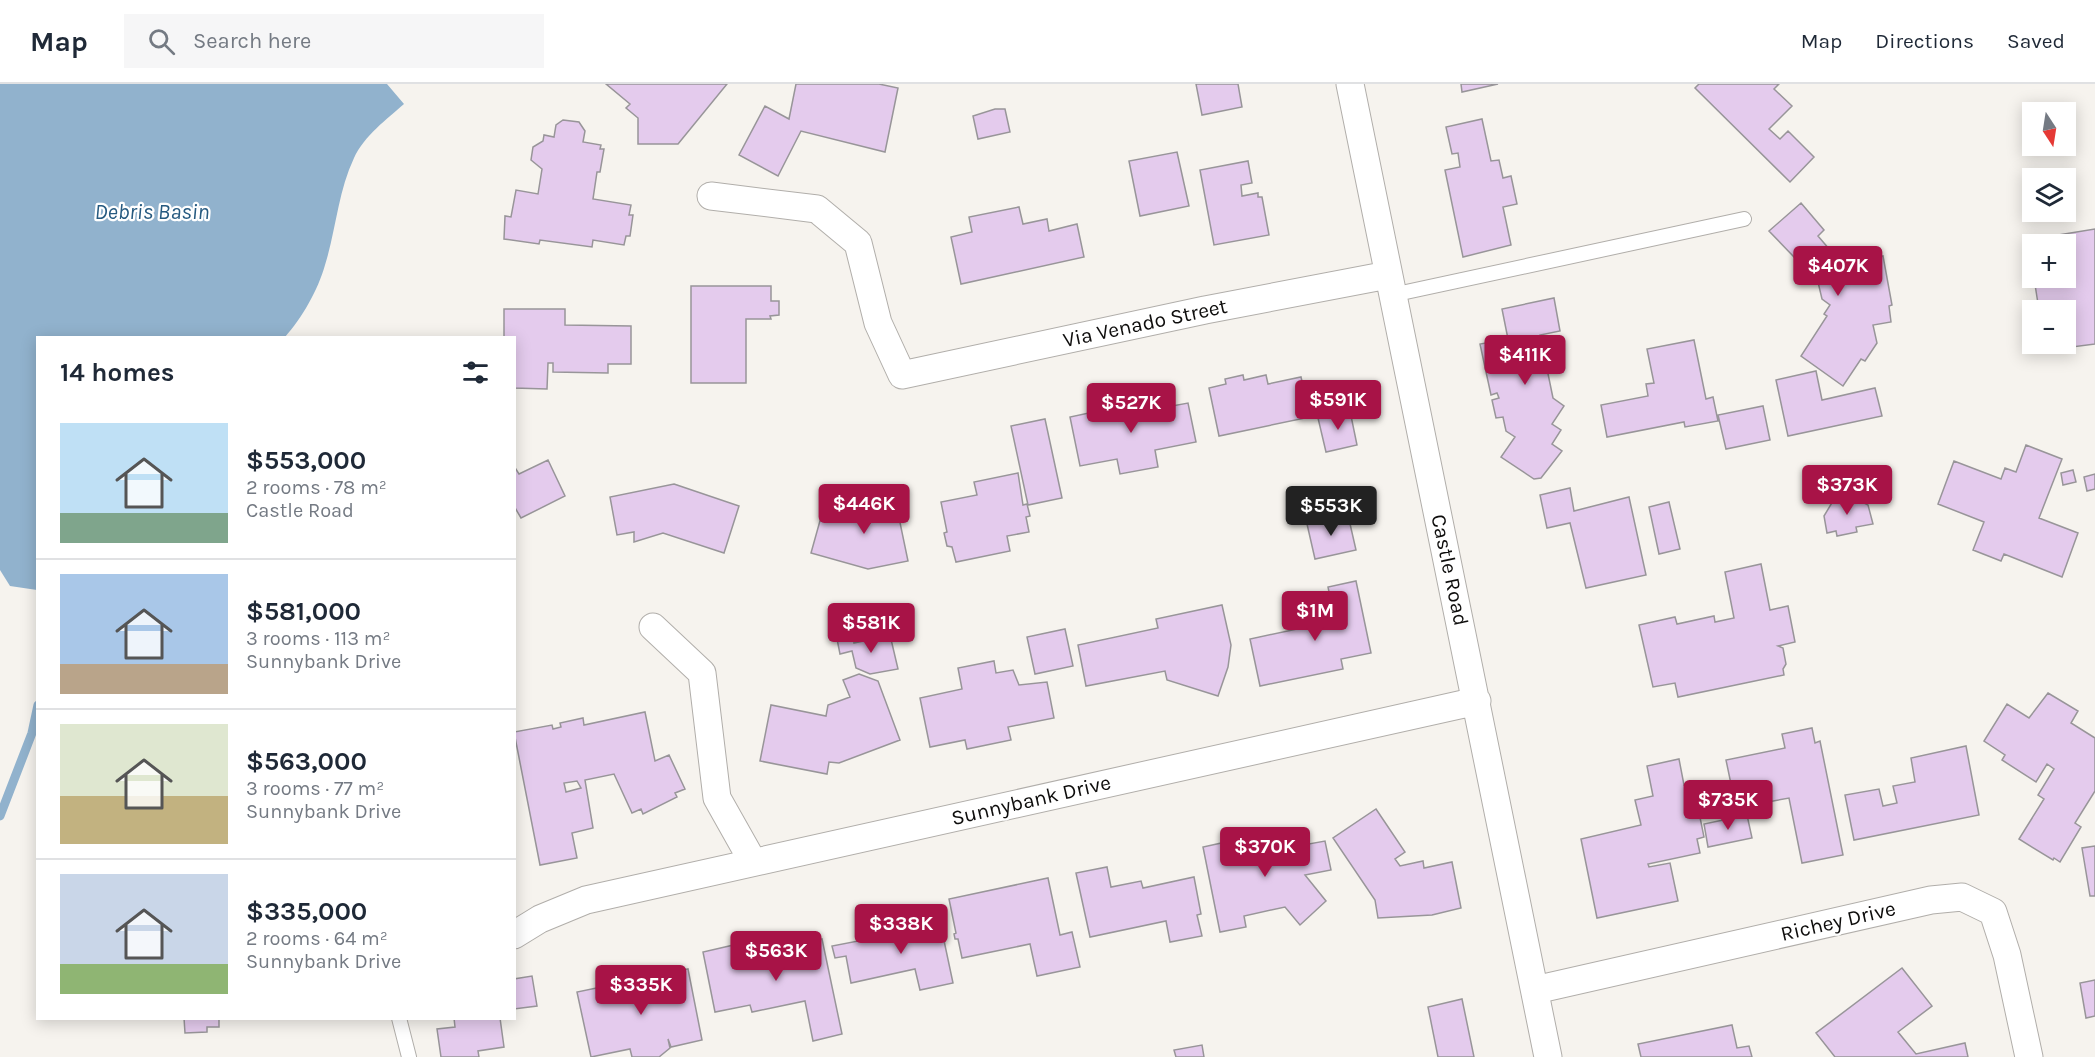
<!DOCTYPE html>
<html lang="en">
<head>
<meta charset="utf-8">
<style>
	:root { --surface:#fff; --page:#f6f6f7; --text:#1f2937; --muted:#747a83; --line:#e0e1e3; --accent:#a81347 }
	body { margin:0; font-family:Karla,sans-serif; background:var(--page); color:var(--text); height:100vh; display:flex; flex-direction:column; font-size:22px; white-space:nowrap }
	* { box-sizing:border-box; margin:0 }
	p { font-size:20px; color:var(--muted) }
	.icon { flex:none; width:33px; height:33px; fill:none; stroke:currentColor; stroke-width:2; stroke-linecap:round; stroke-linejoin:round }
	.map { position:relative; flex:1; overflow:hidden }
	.drawer { position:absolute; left:36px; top:252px; width:480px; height:684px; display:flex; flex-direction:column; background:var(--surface); border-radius:0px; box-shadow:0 3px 15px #0003 }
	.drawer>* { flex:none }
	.needle { width:39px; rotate:168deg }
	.fabs { position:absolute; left:2022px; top:18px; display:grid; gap:12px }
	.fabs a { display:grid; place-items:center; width:54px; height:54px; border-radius:0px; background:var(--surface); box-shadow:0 3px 15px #0003; font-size:30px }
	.price { position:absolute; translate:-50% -51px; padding:0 14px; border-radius:6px; background:var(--accent); color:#fff; font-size:20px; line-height:39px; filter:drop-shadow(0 2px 3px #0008) }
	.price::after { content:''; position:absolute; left:50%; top:36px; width:18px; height:14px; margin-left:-9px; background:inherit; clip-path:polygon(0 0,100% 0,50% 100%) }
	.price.on { background:#222; color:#fff }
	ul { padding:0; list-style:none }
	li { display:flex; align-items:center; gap:18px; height:150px; padding:0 24px }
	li+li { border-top:2px solid var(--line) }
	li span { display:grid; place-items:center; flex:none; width:168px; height:120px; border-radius:0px; color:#555 }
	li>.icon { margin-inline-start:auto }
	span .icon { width:72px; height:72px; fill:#fffc; stroke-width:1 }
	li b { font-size:26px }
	h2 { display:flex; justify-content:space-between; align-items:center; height:72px; padding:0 24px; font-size:26px }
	header { display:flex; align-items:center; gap:36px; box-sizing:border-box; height:84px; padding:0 30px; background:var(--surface); border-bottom:2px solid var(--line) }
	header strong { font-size:28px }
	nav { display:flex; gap:33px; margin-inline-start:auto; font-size:21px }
	.search { width:420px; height:54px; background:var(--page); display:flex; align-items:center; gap:15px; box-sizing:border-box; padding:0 21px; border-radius:0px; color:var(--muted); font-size:22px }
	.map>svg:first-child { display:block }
	.water { fill:#91b2cd }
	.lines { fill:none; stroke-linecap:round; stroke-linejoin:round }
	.stream { stroke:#91b2cd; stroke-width:9 }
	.building { fill:#e4cbed; stroke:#989599; stroke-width:1.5; fill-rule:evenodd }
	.service-casing { stroke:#b1aeaa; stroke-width:16 }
	.minor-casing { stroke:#b1aeaa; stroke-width:29 }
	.service { stroke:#fff; stroke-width:14 }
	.minor { stroke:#fff; stroke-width:27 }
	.labels { text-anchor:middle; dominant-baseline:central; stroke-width:4.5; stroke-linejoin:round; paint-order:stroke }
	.street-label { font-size:21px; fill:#0e0d0c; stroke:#fff }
	.water-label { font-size:22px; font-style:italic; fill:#265a80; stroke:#fff }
</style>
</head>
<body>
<header>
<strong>Map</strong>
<div class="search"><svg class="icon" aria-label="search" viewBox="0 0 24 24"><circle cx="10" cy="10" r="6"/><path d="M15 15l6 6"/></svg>Search here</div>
<nav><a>Map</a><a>Directions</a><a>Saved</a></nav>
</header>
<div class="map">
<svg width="2095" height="973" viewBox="0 0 2095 973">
	<rect width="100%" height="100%" fill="#f6f3ee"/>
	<path class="water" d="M0,0h387l17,20c-17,15 -40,32 -50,54 -16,34 -18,72 -29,107 -7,25 -23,53 -40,72l-247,1 -1,252 -27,-4 -10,-16z"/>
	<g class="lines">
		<path class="stream" d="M0,732l32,-83 6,-28"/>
	</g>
	<path class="building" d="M606,0h121l-49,60h-40v-26l-12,-10 4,-4z
		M796,0h83l19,4 -13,64 -84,-21 -23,45 -39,-21 26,-49 24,13z
		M1196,0h42l4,23 -40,8z
		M1461,0h37l-36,8z
		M1699,0h80l-5,5 18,17 -23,23 11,10 8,-8 26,26 -24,25 -95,-94z
		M995,25h10l5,23 -32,7 -5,-23z
		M1482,35l9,42 8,-1 4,18 8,-2 6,28 -14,3 8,38 -48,12 -18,-87 15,-3 -2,-14 -6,1 -6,-27z
		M563,36l16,2 6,9 -2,11 18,3 -1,4h4l-4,23h-3l-4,27 38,6 -2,10h4l-3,21h-4l-2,9 -31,-5 -1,7 -52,-7 -1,4 -35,-5 1,-23 6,1 5,-27 22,4 4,-25 -11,-9 2,-13 10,-6 1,-6 10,2 2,-12z
		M1177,68l12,54 -49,10 -11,-55z
		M1248,77l4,22 -11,2 1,11 16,-3v4h4l7,38 -55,10 -14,-75z
		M1801,119l23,27 -6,6 24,28 41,-8 9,49 -3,1 2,16 -18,3 4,18 -12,18 -4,-2 -18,27 -42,-30 26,-40 -3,-2 6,-9 -8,-6 -4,-17 -49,-51z
		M1019,123l4,17 24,-5 2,12 28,-7 7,33 -123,27 -10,-47 21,-5 -3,-15z
		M2095,145v115l-23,3 -6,-37h-27l-5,-32h32v-34h-34v23l-4,-27z
		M691,202h80v15h8v14l-9,1 1,3h-25v64h-55z
		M1554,214l6,33 -20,4 13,63 11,8 -12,18 9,6 -9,14 10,7 -21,27 -7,1 -33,-22 14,-20 -9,-6 -3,-14 -7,1 -4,-18 7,-2 -2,-5 -6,2 -11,-51 28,-5 -6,-30z
		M504,225h61v16l66,1v38h-23v9l-55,-1v-9h-5l-1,26 -33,-1v-50h-10z
		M1694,256l12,59 7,-2 5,24 -33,6 -1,-5 -77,15 -6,-32 47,-9 -2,-12 8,-1 -7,-34z
		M1816,287l6,29 53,-12 7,28 -94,20 -12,-56z
		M1243,291l1,5 22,-5 2,9 33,-7 9,40 -91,19 -10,-48 17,-4 -1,-5z
		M1154,315l2,10 32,-6 8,39 -41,8 3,17 -38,7 -3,-15 -37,7 -10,-49z
		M1763,322l7,34 -44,9 -8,-34z
		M1350,327l7,34 -31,7 -8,-34z
		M1045,335l17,79 -34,7 -17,-79z
		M2026,361l36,14 -23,59 39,15 -16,44 -58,-23 -3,7 -28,-11 11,-28 -46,-18 16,-43 47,18 4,-11 11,4z
		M548,376l17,36 -44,22 -7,-12v-40l5,8z
		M2073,386l3,12 -13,3 -2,-12z
		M1018,389l5,32 4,-1 3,12 -4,1 3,15 -22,4 3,15 -54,11 -4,-15 -5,-1 -3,-13 3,-1 -6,-30 36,-7 -3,-13z
		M2095,390v15l-8,2 -3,-14z
		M674,400l65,22 -15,47 -61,-20 -29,9v-10l-17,3 -7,-38z
		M1570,404l4,23 55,-14 17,78 -60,13 -16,-65 -23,5 -7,-33z
		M893,405l15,72 -40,8 -57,-16 12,-43 47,13 -6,-27z
		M1853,413l15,8 5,19 -17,3 1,5 -20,4 -1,-5 -9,2 -3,-17 9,-15z
		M1669,418l11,47 -21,5 -10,-47z
		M1348,431l8,35 -41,9 -8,-35z
		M1761,480l9,46 18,-4 7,36 -17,4 5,2 3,16 -3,5 1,6 -106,22 -3,-14 -22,4 -14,-62 36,-8 2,7 37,-8 1,6 19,-4 -9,-46z
		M1356,497l15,72 -30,6 2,10 -83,17 -10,-47 85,-18 -7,-34z
		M1222,521l9,40 -3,22 -10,29 -51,-16 -2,-9 -79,15 -8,-41 80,-17 -2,-9z
		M1065,545l8,37 -38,8 -8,-37z
		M890,551l8,34 -28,5 -14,-6 -4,-17 -12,3 -3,-15 16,-3 1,7z
		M994,577l2,12 17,-3 6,15 28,-3 7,36 -46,9 3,13 -44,9 -2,-9 -35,7 -10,-49 42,-9 -4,-21z
		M859,590l19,7 22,59 -61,23 -10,-1 -2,12 -67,-13 11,-56 55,11 2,-11 22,-8 -7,-17z
		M2048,609l30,18 -7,12 24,15v53l-20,32 6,4 -21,35 -6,-4 -1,2 -34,-21 25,-40 -6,-4 16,-26 -7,-5 -11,18 -34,-22 3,-5 -21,-14 23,-37 22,14z
		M645,628l10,49 14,-6 16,34 -10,4 2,4 -34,17 -2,-5 -9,4 -18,-39 -29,6 8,48 -21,5 5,25 -37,7 -26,-133 38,-7 1,4 8,-2 -1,-4 23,-5 1,7zM577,697l4,7 -15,4 -2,-9z
		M1812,644l3,15 5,-2 23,114 -41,8 -13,-65 -53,10 -10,-48 59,-12 -3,-14z
		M1966,662l13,69 -125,25 -9,-45 34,-6 4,17 14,-3 -4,-17 22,-4 -4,-24z
		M1679,675l5,26 9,-2 11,54 -7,2 3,14 -52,11 1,3 21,-4 8,38 -81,17 -16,-79 60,-14 -6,-25 18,-4 -6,-30z
		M1376,725l29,43 -10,7 5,7 23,-5 1,7 28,-6 9,46 -29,7 -54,3 -3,-18 -42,-62z
		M1747,731l5,23 -44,9 -4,-23z
		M1295,748l3,14 27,-5 6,29 -26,5 21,26 -26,24 -15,-18 -41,9 2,11 -26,5 -17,-85 23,-5 1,3z
		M2095,762v50h-5l-8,-48z
		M1107,783l4,20 30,-6 2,7 51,-11 7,37 -4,1 5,21 -32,6 -4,-21 -76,16 -14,-64z
		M1048,794l12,57 12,-3 8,35 -43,9 -7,-32 -68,14 -4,-19h-3l-1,-5 2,-1 -7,-34z
		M939,833l14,66 -33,7 -5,-21 -64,14 -5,-27 -11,2 -3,-12 78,-15 -1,-8z
		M822,855l20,95 -29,7 -8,-40 -53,11 -2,-7 -35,7 -12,-60 35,-8 3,12z
		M1902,884l30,38 -34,26 18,22 49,-11 3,14h-133l-19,-24z
		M688,885l14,71 -31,7 -3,-8 2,9 -11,9h-27l-2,-8 -39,8 -14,-65z
		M532,892l5,30 -23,3v-30z
		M2095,896v36l-9,2 -6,-35z
		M1462,915l12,58h-36l-10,-50z
		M184,934h35v9h-12v5l-22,1z
		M454,934h46l4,29 -26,4 1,6h-38l-4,-28 18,-2z
		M1732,941l5,23 12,-2 3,11h-111l-3,-13z
		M1202,961l2,12h-28l-2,-7z"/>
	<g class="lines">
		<defs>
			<path id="service" d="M1392,211l352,-76
				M399,934l10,39"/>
			<path id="minor" d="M1350,0l198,973
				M711,112l106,13 41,34 20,80 24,52 303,-65 183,-35
				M653,543l49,46 15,125 36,64
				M514,851l26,-16 46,-19 891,-199
				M1535,906l396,-90 31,-3 31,15 14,43 22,102"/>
		</defs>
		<use href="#service" class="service-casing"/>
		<use href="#minor" class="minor-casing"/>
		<use href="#service" class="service"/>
		<use href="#minor" class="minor"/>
	</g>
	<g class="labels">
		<g class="street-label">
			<text transform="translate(1145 239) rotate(-12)">Via Venado Street</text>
			<text transform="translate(1450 486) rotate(78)">Castle Road</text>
			<text transform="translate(1031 716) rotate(-13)">Sunnybank Drive</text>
			<text transform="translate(1838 837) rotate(-13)">Richey Drive</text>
		</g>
		<g class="water-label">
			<text x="152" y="128">Debris Basin</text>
		</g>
	</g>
</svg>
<div class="fabs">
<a><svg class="needle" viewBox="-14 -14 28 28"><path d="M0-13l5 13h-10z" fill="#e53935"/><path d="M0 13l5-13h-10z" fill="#747a83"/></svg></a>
<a><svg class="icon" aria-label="layers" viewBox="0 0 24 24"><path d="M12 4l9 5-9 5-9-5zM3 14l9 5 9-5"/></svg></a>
<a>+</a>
<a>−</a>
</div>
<b class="price" style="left:1838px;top:213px">$407K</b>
<b class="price" style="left:1525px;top:302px">$411K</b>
<b class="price" style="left:1338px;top:347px">$591K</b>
<b class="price" style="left:1131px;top:350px">$527K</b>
<b class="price" style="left:1847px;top:432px">$373K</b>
<b class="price" style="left:864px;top:451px">$446K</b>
<b class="price on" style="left:1331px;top:453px">$553K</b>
<b class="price" style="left:1315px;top:558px">$1M</b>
<b class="price" style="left:871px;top:570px">$581K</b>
<b class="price" style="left:1728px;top:747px">$735K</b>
<b class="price" style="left:1265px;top:794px">$370K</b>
<b class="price" style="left:901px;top:871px">$338K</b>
<b class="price" style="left:776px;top:898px">$563K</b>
<b class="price" style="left:641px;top:932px">$335K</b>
<section class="drawer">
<h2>14 homes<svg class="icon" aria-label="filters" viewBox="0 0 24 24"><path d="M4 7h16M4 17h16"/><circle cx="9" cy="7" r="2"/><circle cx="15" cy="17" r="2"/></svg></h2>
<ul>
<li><span style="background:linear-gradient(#bfe0f5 75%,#7fa58c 0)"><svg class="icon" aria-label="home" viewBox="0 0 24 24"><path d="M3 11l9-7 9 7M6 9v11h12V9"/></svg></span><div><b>$553,000</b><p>2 rooms · 78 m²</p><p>Castle Road</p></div></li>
<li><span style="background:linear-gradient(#a9c7e8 75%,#b9a48a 0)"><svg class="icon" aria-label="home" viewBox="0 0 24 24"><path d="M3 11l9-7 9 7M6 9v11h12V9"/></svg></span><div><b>$581,000</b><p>3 rooms · 113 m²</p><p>Sunnybank Drive</p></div></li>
<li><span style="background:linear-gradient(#dfe7d0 60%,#c2b280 0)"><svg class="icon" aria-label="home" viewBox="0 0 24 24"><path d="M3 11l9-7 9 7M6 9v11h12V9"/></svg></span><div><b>$563,000</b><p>3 rooms · 77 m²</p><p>Sunnybank Drive</p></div></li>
<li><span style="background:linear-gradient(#c9d6e8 75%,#8fb573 0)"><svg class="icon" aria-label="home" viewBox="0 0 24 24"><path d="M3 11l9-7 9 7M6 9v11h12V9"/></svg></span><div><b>$335,000</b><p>2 rooms · 64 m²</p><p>Sunnybank Drive</p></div></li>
</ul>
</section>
</div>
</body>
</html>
